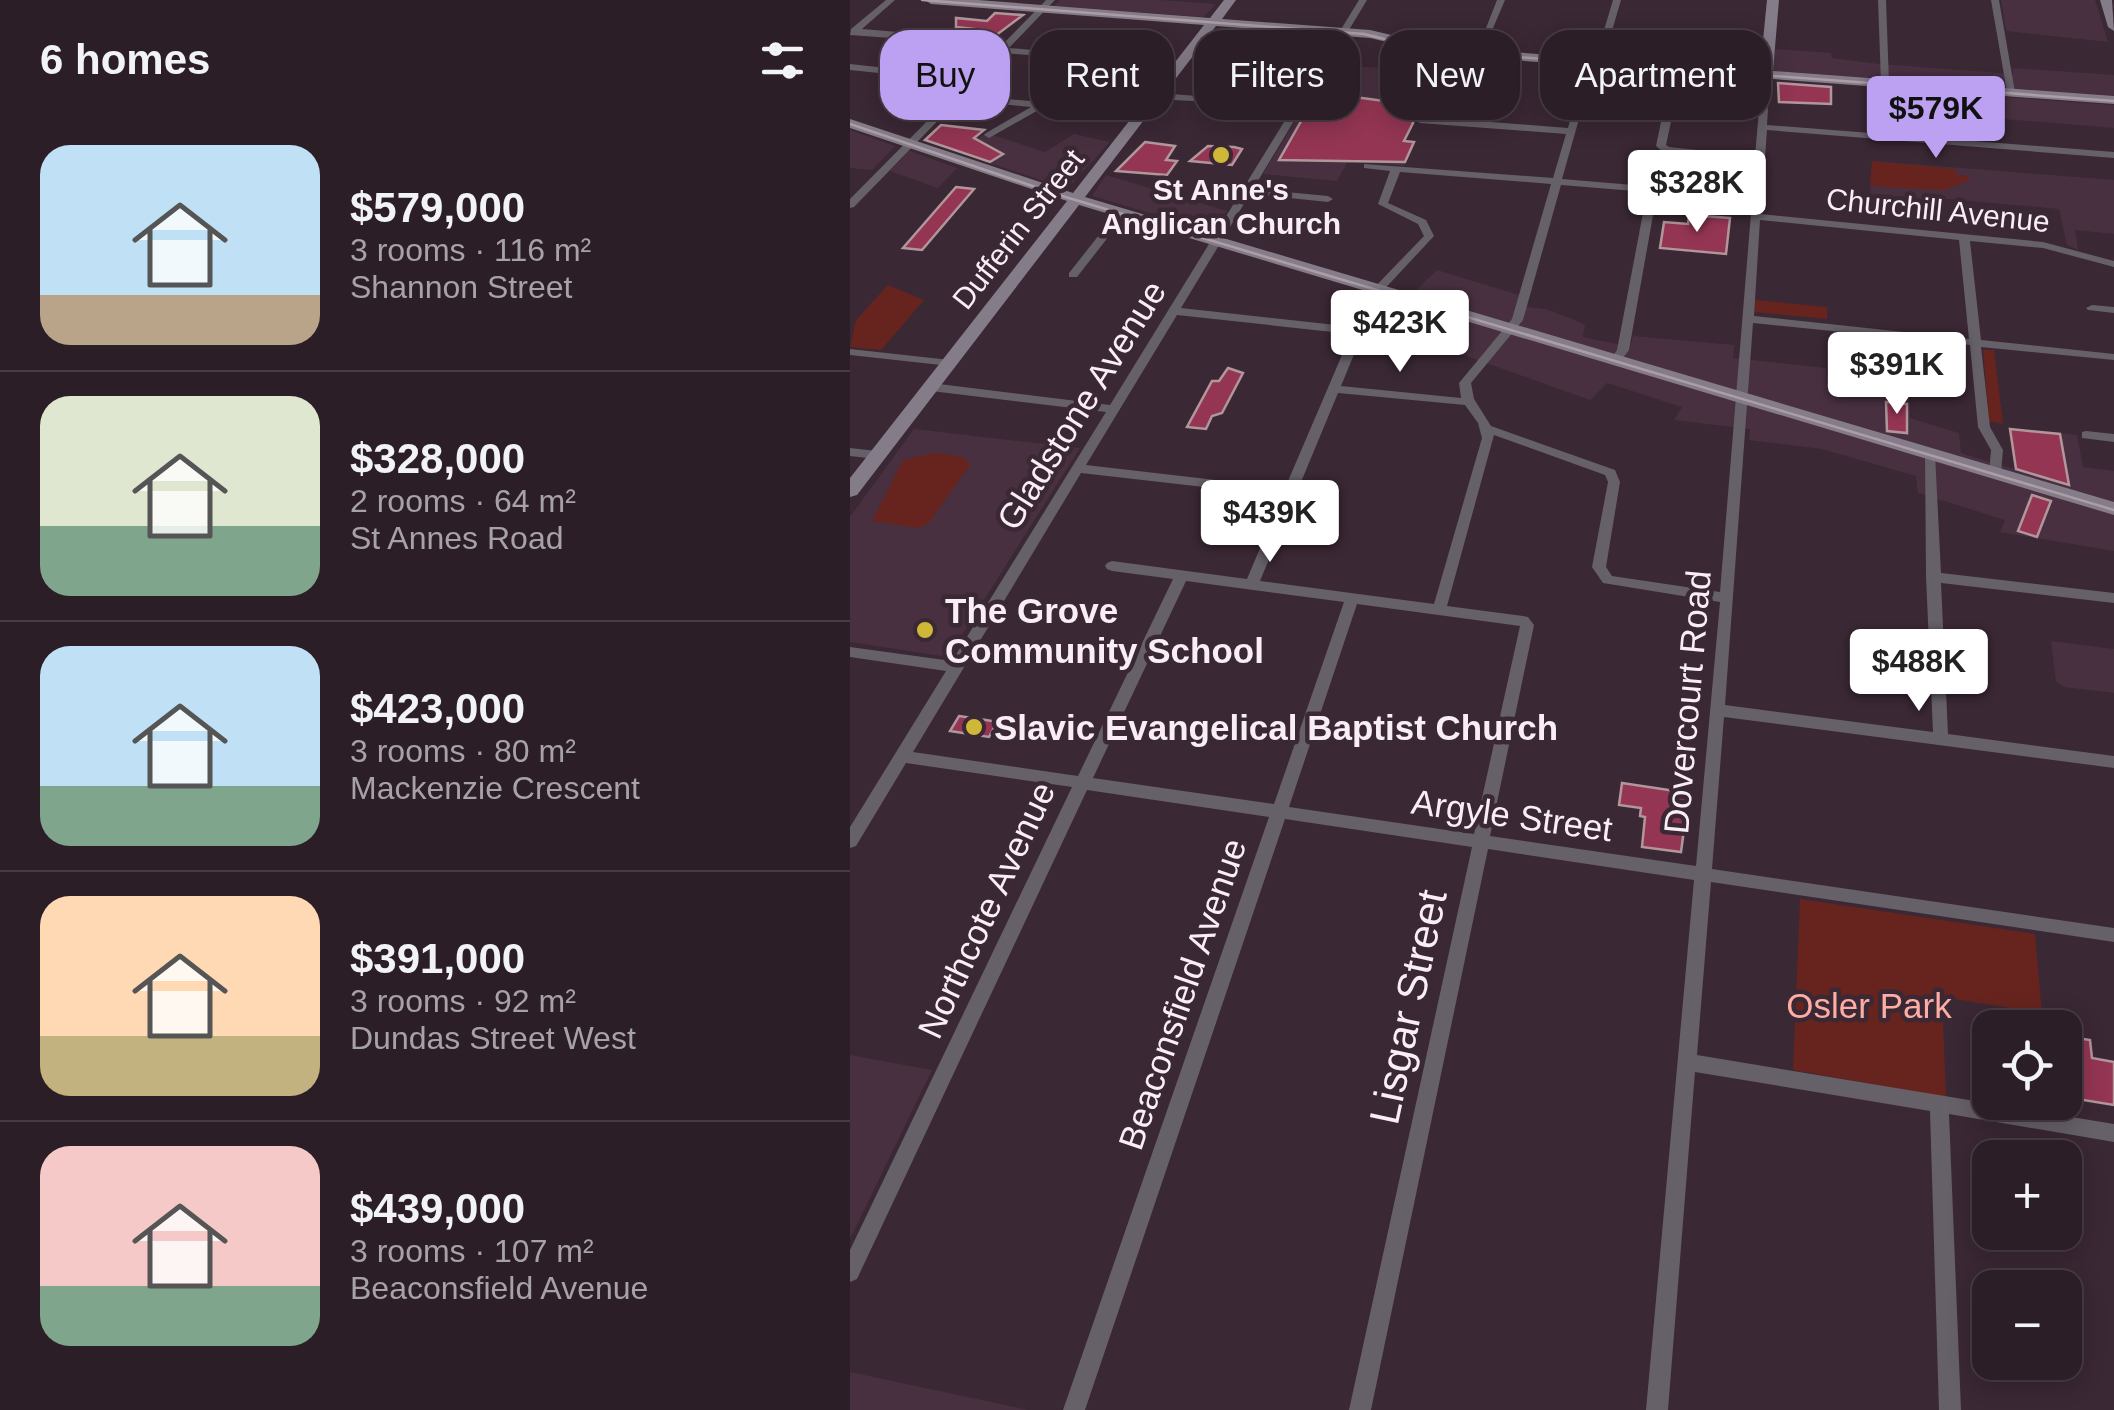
<!DOCTYPE html>
<html lang="en">
<head>
<meta charset="utf-8">
<style>
	:root { --surface:#2c1e27; --page:#34272f; --text:#f1f3f6; --muted:#a6a2a7; --line:#483c44; --accent:#bca0f2 }
	body { margin:0; font-family:Helvetica,sans-serif; background:var(--page); color:var(--text); height:100vh; display:flex; flex-direction:column; font-size:38px; white-space:nowrap }
	* { box-sizing:border-box; margin:0 }
	p { font-size:32px; color:var(--muted) }
	.icon { flex:none; width:55px; height:55px; fill:none; stroke:currentColor; stroke-width:2; stroke-linecap:round; stroke-linejoin:round }
	.map { position:relative; flex:1; overflow:hidden }
	.details { display:flex; flex-direction:column; background:var(--surface); width:850px }
	.details>* { flex:none }
	.banner { position:absolute; left:30px; top:30px; width:950px; height:90px; display:flex; gap:20px }
	.controls { position:absolute; left:1122px; top:1010px; display:grid; gap:20px }
	.controls a { display:grid; place-items:center; width:110px; height:110px; border-radius:20px; background:var(--surface); box-shadow:0 5px 25px #0003,0 0 0 2px var(--line); font-size:50px }
	.price { position:absolute; translate:-50% -85px; padding:0 22px; border-radius:10px; background:#fff; color:#222; font-size:32px; line-height:65px; filter:drop-shadow(0 2px 5px #0008) }
	.price::after { content:''; position:absolute; left:50%; top:60px; width:30px; height:22px; margin-left:-15px; background:inherit; clip-path:polygon(0 0,100% 0,50% 100%) }
	.price.selected { background:var(--accent); color:#111 }
	ul { padding:0; list-style:none }
	li { display:flex; align-items:center; gap:30px; height:250px; padding:0 40px }
	li+li { border-top:2px solid var(--line) }
	li span { display:grid; place-items:center; flex:none; width:280px; height:200px; border-radius:30px; color:#555 }
	li>.icon { margin-inline-start:auto }
	span .icon { width:120px; height:120px; fill:#fffc; stroke-width:1 }
	li b { font-size:42px }
	h2 { display:flex; justify-content:space-between; align-items:center; height:120px; padding:0 40px; font-size:42px }
	.pill { padding:0 35px; border-radius:30px; background:var(--surface); box-shadow:0 5px 25px #0003,0 0 0 2px var(--line); font-size:35px; line-height:90px }
	.pill.selected { background:var(--accent); color:#111 }
	main { display:flex; flex:1; min-height:0 }
	.map>svg:first-child { display:block }
	.built { fill:#483040 }
	.green { fill:#67241e }
	.building { fill:#933553; stroke:#b1969b; stroke-width:2.5 }
	.lines { fill:none; stroke-linecap:round; stroke-linejoin:round }
	.street { fill:#666068; fill-rule:evenodd }
	.secondary { fill:#857c89; fill-rule:evenodd }
	.tram { stroke:#ac9da7; stroke-width:2.5 }
	.poi-dot { fill:#cfb837; stroke:#3a2834; stroke-width:4 }
	.labels { text-anchor:middle; dominant-baseline:central; stroke-width:9; stroke-linejoin:round; paint-order:stroke }
	.far-poi-label { font-size:30px; font-weight:bold; fill:#faeef6; stroke:#3a2834 }
	.far-street-label { font-size:30px; fill:#faeef6; stroke:#3a2834 }
	.street-label { font-size:35px; fill:#faeef6; stroke:#3a2834 }
	.poi-label { font-size:35px; font-weight:bold; fill:#faeef6; stroke:#3a2834; text-anchor:start }
	.park-label { font-size:35px; fill:#fdada3; stroke:#3a2834 }
	.near-street-label { font-size:42px; fill:#faeef6; stroke:#3a2834 }
</style>
</head>
<body>
<main>
<section class="details">
<h2>6 homes<svg class="icon" aria-label="filters" viewBox="0 0 24 24"><path d="M4 7h16M4 17h16"/><circle cx="9" cy="7" r="2"/><circle cx="15" cy="17" r="2"/></svg></h2>
<ul>
<li><span style="background:linear-gradient(#bfe0f5 75%,#b9a48a 0)"><svg class="icon" aria-label="home" viewBox="0 0 24 24"><path d="M3 11l9-7 9 7M6 9v11h12V9"/></svg></span><div><b>$579,000</b><p>3 rooms · 116 m²</p><p>Shannon Street</p></div></li>
<li><span style="background:linear-gradient(#dfe7d0 65%,#7fa58c 0)"><svg class="icon" aria-label="home" viewBox="0 0 24 24"><path d="M3 11l9-7 9 7M6 9v11h12V9"/></svg></span><div><b>$328,000</b><p>2 rooms · 64 m²</p><p>St Annes Road</p></div></li>
<li><span style="background:linear-gradient(#bfe0f5 70%,#7fa58c 0)"><svg class="icon" aria-label="home" viewBox="0 0 24 24"><path d="M3 11l9-7 9 7M6 9v11h12V9"/></svg></span><div><b>$423,000</b><p>3 rooms · 80 m²</p><p>Mackenzie Crescent</p></div></li>
<li><span style="background:linear-gradient(#ffd9b3 70%,#c2b280 0)"><svg class="icon" aria-label="home" viewBox="0 0 24 24"><path d="M3 11l9-7 9 7M6 9v11h12V9"/></svg></span><div><b>$391,000</b><p>3 rooms · 92 m²</p><p>Dundas Street West</p></div></li>
<li><span style="background:linear-gradient(#f6c9c9 70%,#7fa58c 0)"><svg class="icon" aria-label="home" viewBox="0 0 24 24"><path d="M3 11l9-7 9 7M6 9v11h12V9"/></svg></span><div><b>$439,000</b><p>3 rooms · 107 m²</p><p>Beaconsfield Avenue</p></div></li>
</ul>
</section>
<div class="map">
<svg width="1264" height="1410" viewBox="0 0 1264 1410">
	<rect width="100%" height="100%" fill="#3a2834"/>
	<path class="built" d="M210,0h100l56,4 -13,13 -149,-11z
		M1151,0h94l13,42 -102,-11z
		M795,39l186,14 1,5 47,6 134,10v-6l101,7v21l-474,-35z
		M479,65l116,6 -2,4 -28,-2 -7,15v9l16,1 -19,43 9,1 -10,24 -56,-5 -11,20 -74,-7z
		M1138,96l126,9v23l-122,-10z
		M0,130l45,16 -23,24 -22,-2z
		M137,133l58,19 29,-18 36,8 -43,47 -112,-38z
		M59,151h1l47,17 -19,20 -48,-17z
		M1022,161l242,19v54l-39,-4 3,20 -11,-5 -8,-36 -122,-11v6l-67,-6z
		M256,175l121,36 -16,20 -119,-35z
		M587,270l82,25 -2,11 29,3 31,12 8,4 -2,12 47,10 3,-11 101,9 -1,13 93,10 1,16 82,9 1,25 49,15 2,20 106,32 -8,-52 18,2 6,32 31,4v80l-114,-19 5,-12 -87,-27 -2,-17 -94,-27 -73,-9 1,-11 -76,-9 8,-13 -75,-24 -17,17 -210,-75z
		M64,429l166,19 -132,209 -98,-15v-125z
		M1201,641l63,8v44l-50,-6 -8,-6z
		M0,1055l82,15 -82,169z
		M0,1372l179,38h-179z"/>
	<path class="green" d="M1022,161l84,8v6l13,1v4l-24,10 -65,-3 -10,-2z
		M38,285l36,15 -43,50 -31,-3 6,-27z
		M905,300l72,7v12l-72,-7z
		M1133,350h11l9,74 -14,-3z
		M84,453l30,4 6,8 -42,59 -10,4 -46,-7 31,-61z
		M950,899l235,35 7,79 -100,-16 4,100 -153,-27z"/>
	<path class="building" d="M145,13l28,2 -28,21 -16,-2 4,-4 -27,-3v-9l31,3z
		M928,83l53,4v17l-52,-2z
		M497,96l67,9 -6,11h6l-1,7 -9,18 10,1 -9,20 -126,-2 33,-58 30,3z
		M91,125l43,5 -10,8 29,16 -13,8 -65,-22z
		M295,142l30,4 -9,14 11,1 -10,14 -51,-4z
		M358,146l26,1 8,2 -10,16 -42,-4z
		M106,187l18,2 -52,61 -19,-2z
		M839,215l41,3 -4,36 -66,-6 4,-26 24,2z
		M378,368l15,5 -21,40 -10,3 -6,13 -19,-2 25,-46h7z
		M1036,402l21,2v29l-20,-2z
		M1160,429l50,5 9,51 -53,-16z
		M1182,495l19,6 -14,36 -19,-6z
		M109,716l27,4 11,2 -8,15 -39,-6z
		M772,783l67,10 -8,59 -39,-5 3,-30 -5,-1 1,-8 -22,-3z
		M1215,1036l25,4 2,18 22,4v43l-49,-8z"/>
	<g class="lines">
		<path class="street" d="M36,0h9l-33,29 144,12 40,-41h9l-46,48 171,14 4,3 -4,3 -176,-15 -41,42 179,16 5,3 -5,3 -100,-9 -53,30 -5,-3 2,-2 45,-26 -73,-7 -104,107 -4,1v-9l116,-117 -116,-12v-6l120,13 31,-31 -151,-11 1,-6z
			M509,0h8l-114,189 75,7 5,3 -5,3 -78,-8 -69,114 173,19 15,-34 55,-57 -6,-12 -40,-20 12,-33 -26,-3v-4l189,14 13,-44 -146,-11 -5,-3 5,-3 61,5c-22,-19 -34,-41 -26,-70l4,-3 4,3c-8,32 8,49 28,70l77,6 18,-62 10,-9 17,-57h8l-17,58 -10,9 -9,33 79,8 8,9 -6,28 3,2 86,9 7,-81 4,-3 4,3 -3,50 347,27v6l-347,-28 -6,84 282,28 71,19v6l-71,-19 -73,-7 11,99 133,14v6l-133,-13 9,80 13,23 -2,23 -6,4 -6,-4 2,-23 -13,-23 -8,-82 -217,-22 -28,382 208,27 -7,-155 -1,-126h8l2,3 6,119 173,20v10l-173,-20 7,151 166,22v12l-390,-51 -12,152 402,59v14l-403,-60 -14,173 417,69v18l-165,-28 12,296h-22l-9,-299 -235,-39 -27,338h-22l48,-530 -206,-31 -117,561h-22l123,-563 -187,-28 -200,591h-22l206,-593 -182,-27 -230,489 -7,3v-32l222,-463 -166,-24 -50,83 -6,2v-21l96,-156 -96,-14v-10l102,14 154,-249 -175,-21 -6,-4 6,-4 179,22zM733,105l75,7 4,5 -6,29 7,6 92,9 -3,34 -190,-16zM550,172l151,12 -39,135 -53,64 2,15 -120,-12 37,-90 56,-60 -8,-16 -38,-17zM711,185l86,7 -30,158 -7,10 6,3 4,-1 9,-12 28,-157 95,8 -32,391 -108,-16 -6,-9 14,-85 -5,-12 -124,-44 -17,-27 -3,-16 52,-63zM910,220l199,20 10,99 -215,-23zM327,315l174,19 -66,154 -199,-23zM488,393l127,12 13,18 4,15 -48,166 -174,-23zM644,435l111,40 3,7 -16,85 11,16 117,19 -24,264 -206,-30 44,-211 -6,-8 -5,-1 -76,-10zM231,473l201,23 -35,83 -135,-18 -5,2 -2,3 2,3 5,2 61,8 -95,197 -165,-24zM336,581l158,21 -70,202 -181,-26zM507,604l163,22 -46,208 -185,-27z
			M647,0h8l-23,54 -7,2z
			M1028,0h8l3,83 -4,3 -4,-3z
			M1141,0h8l16,92 -4,3 -4,-3z
			M435,26l7,2 -46,76 -90,-5 -5,-3 5,-3 84,6z
			M268,211l9,2 -50,64h-8v-4z
			M1242,305l22,2v6l-26,-3 -2,-2z
			M0,349l100,11 6,3 -6,3 -100,-11z
			M1236,431l28,3v8l-32,-4v-6z
			M0,448l27,3 6,4 -6,4 -27,-3z"/>
		<path class="secondary" d="M75,0h53l232,18 14,-18h12l-14,19 148,11 73,17 317,23 7,-70h12l-6,71 341,25v8l-671,-49 -73,-17 -154,-12 -131,171 1029,305v13l-1035,-310 -222,290 -7,2v-19l217,-277 -217,-73v-9l223,74 131,-168 -273,-21z
			M1250,0h12l2,31 -6,-4z"/>
		<path class="tram" d="M72,0l442,34 70,17 680,50
			M0,124l212,72 1052,314"/>
	</g>
	<g class="poi-dot">
		<circle cx="371" cy="155" r="10"/>
		<circle cx="75" cy="630" r="10"/>
		<circle cx="124" cy="727" r="10"/>
	</g>
	<g class="labels">
		<g class="far-poi-label">
			<text x="371" y="189">St Anne's<tspan x="371" dy="34">Anglican Church</tspan></text>
		</g>
		<g class="far-street-label">
			<text transform="translate(1088 210) rotate(6)">Churchill Avenue</text>
			<text transform="translate(168 229) rotate(-52)">Dufferin Street</text>
		</g>
		<g class="street-label">
			<text transform="translate(231 405) rotate(-58)">Gladstone Avenue</text>
			<text transform="translate(837 702) rotate(-85)">Dovercourt Road</text>
			<text transform="translate(662 815) rotate(8)">Argyle Street</text>
			<text transform="translate(136 910) rotate(-65)">Northcote Avenue</text>
			<text transform="translate(332 994) rotate(-71)">Beaconsfield Avenue</text>
		</g>
		<g class="poi-label">
			<text x="95" y="610">The Grove<tspan x="95" dy="40">Community School</tspan></text>
			<text x="144" y="727">Slavic Evangelical Baptist Church</text>
		</g>
		<g class="park-label">
			<text x="1019" y="1005">Osler Park</text>
		</g>
		<g class="near-street-label">
			<text transform="translate(558 1007) rotate(-78)">Lisgar Street</text>
		</g>
	</g>
</svg>
<div class="controls">
<a><svg class="icon" aria-label="locate" viewBox="0 0 24 24"><circle cx="12" cy="12" r="6"/><path d="M12 2v4M12 18v4M2 12h4M18 12h4"/></svg></a>
<a>+</a>
<a>−</a>
</div>
<b class="price selected" style="left:1086px;top:161px">$579K</b>
<b class="price" style="left:847px;top:235px">$328K</b>
<b class="price" style="left:550px;top:375px">$423K</b>
<b class="price" style="left:1047px;top:417px">$391K</b>
<b class="price" style="left:420px;top:565px">$439K</b>
<b class="price" style="left:1069px;top:714px">$488K</b>
<div class="banner">
<a class="pill selected">Buy</a>
<a class="pill">Rent</a>
<a class="pill">Filters</a>
<a class="pill">New</a>
<a class="pill">Apartment</a>
</div>
</div>
</main>
</body>
</html>
